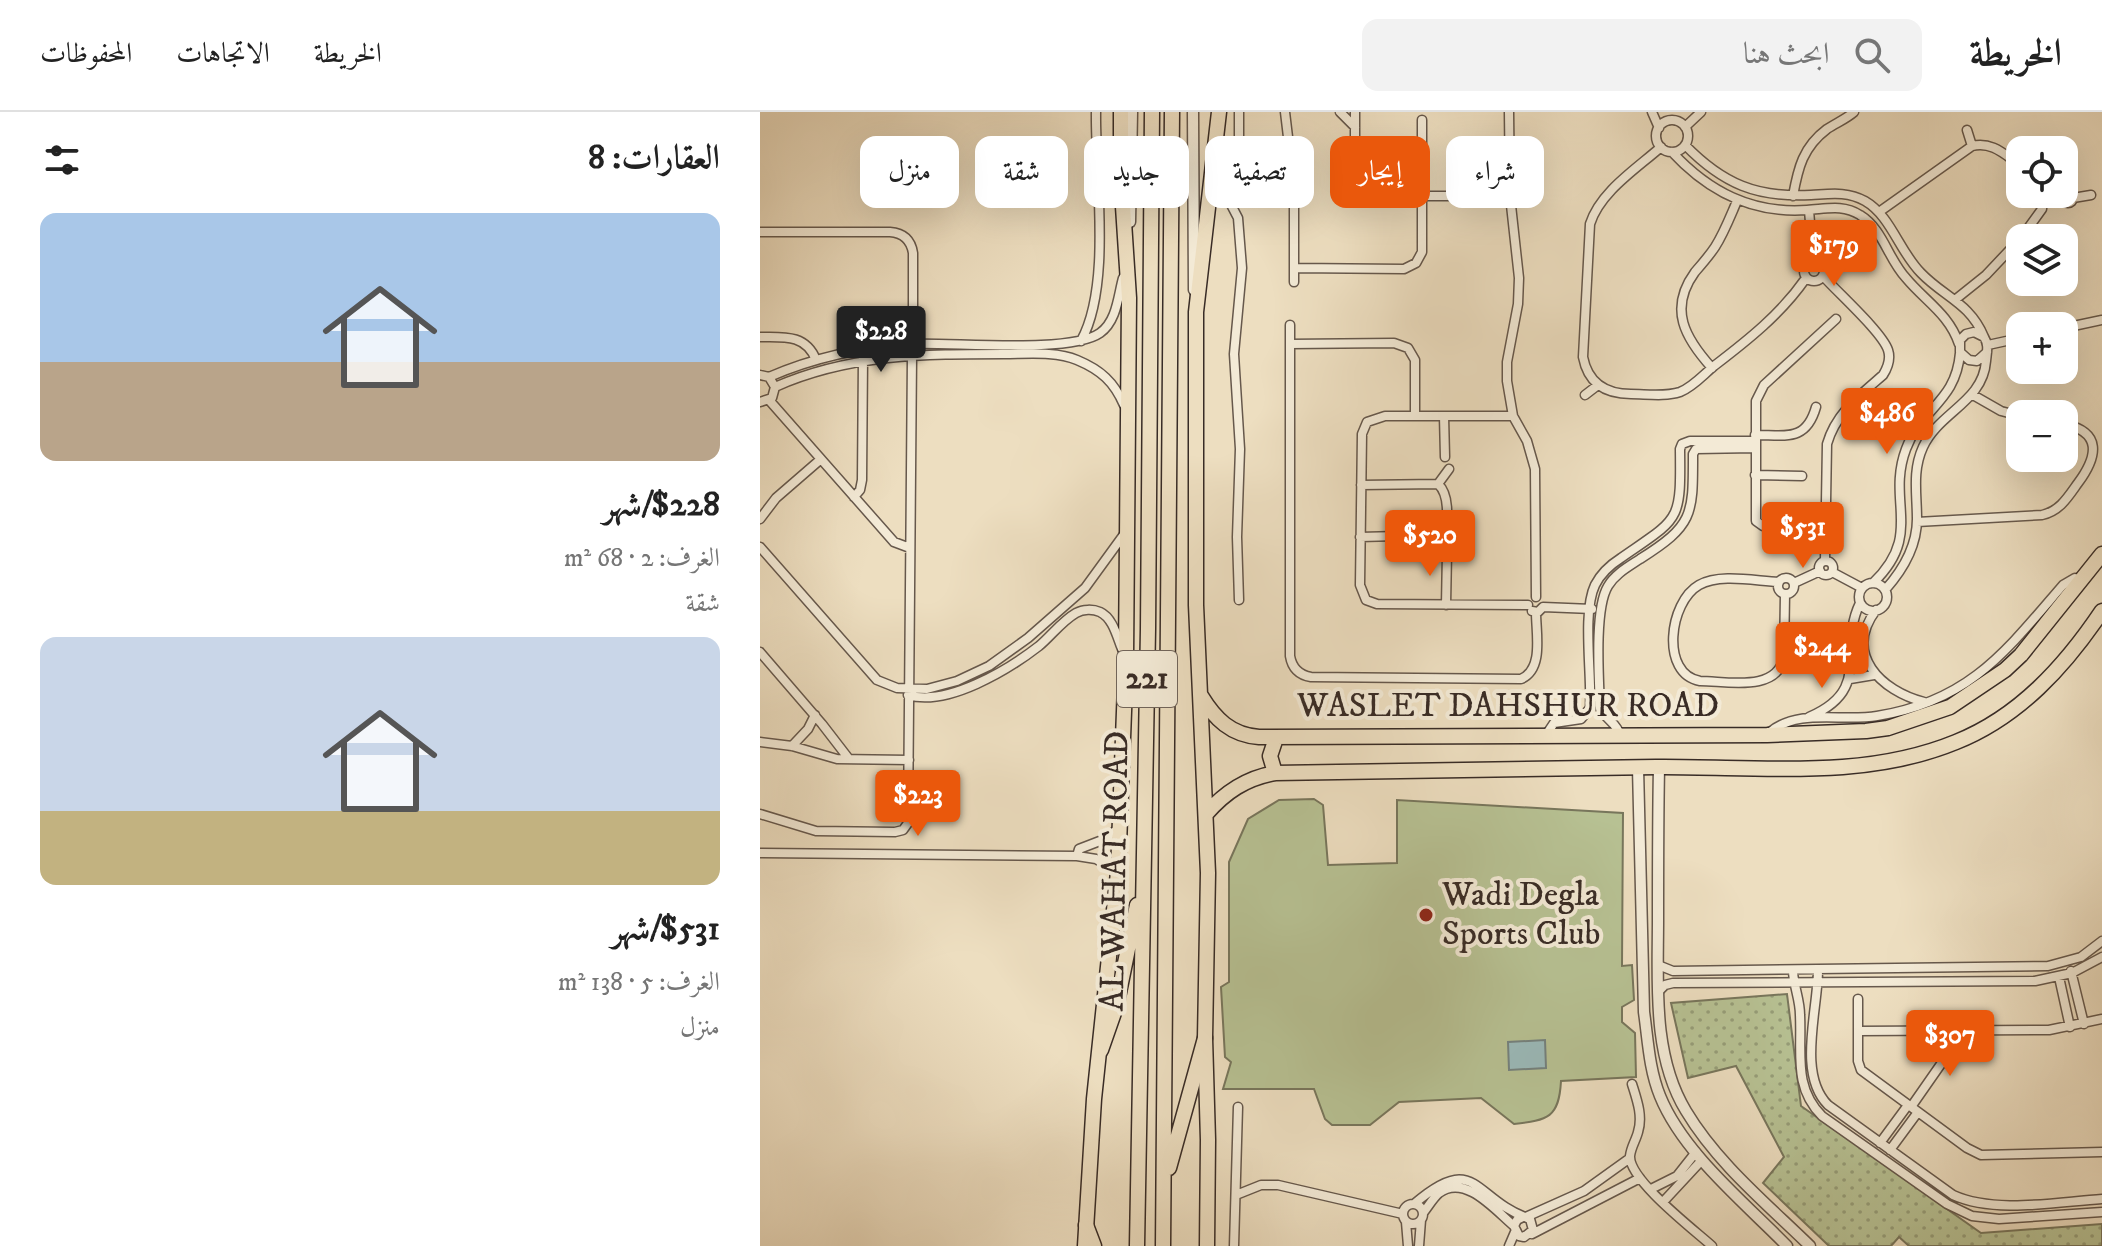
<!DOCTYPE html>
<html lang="ar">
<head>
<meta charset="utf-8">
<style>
	:root { --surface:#fff; --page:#f2f2f2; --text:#222; --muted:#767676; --line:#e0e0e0; --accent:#ea580c }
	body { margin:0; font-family:"IM FELL DW Pica",Amiri,serif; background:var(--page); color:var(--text); direction:rtl; height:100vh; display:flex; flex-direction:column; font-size:30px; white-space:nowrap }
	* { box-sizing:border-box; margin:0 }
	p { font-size:26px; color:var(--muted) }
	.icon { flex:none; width:44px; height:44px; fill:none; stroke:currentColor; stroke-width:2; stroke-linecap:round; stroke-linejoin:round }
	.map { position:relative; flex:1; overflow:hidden; direction:ltr }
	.details { display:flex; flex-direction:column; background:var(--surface); width:760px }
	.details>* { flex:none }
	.guide { position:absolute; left:24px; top:24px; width:760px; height:72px; direction:rtl; display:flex; gap:16px }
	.tools { position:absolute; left:1246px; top:24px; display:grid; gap:16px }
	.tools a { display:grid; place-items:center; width:72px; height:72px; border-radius:16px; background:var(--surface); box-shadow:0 8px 32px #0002; font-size:40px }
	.price { position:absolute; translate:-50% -68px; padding:0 18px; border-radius:8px; background:var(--accent); color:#fff; font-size:26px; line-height:52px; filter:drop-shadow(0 2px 4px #0008) }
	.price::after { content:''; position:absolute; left:50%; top:48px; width:24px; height:18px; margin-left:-12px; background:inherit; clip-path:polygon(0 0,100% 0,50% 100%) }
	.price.on { background:#222; color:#fff }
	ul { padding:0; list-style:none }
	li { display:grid; align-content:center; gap:16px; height:424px; padding:0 40px }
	li span { display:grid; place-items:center; height:248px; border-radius:16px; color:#555 }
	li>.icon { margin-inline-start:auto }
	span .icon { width:144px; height:144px; fill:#fffc; stroke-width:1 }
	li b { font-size:34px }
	h2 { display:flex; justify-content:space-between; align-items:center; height:96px; padding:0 40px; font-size:34px }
	.tag { padding:0 28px; border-radius:16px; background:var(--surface); box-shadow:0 8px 32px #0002; font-size:28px; line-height:72px }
	.tag.on { background:var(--accent); color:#fff }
	header { display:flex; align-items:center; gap:48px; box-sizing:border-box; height:112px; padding:0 40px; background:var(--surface); border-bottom:2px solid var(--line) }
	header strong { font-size:38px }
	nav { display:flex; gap:44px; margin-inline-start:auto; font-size:28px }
	.search { width:560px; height:72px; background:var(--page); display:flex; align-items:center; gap:20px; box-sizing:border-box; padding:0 28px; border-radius:16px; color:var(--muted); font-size:30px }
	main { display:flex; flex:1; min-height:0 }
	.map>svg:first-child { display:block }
	.grass { fill:url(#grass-dots); stroke:#78765c; stroke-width:2 }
	.park { fill:#b7c193; stroke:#78765c; stroke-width:2 }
	.water { fill:#9bbbbb; stroke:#74827f; stroke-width:2 }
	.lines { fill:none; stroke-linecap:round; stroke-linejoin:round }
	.minor-casing { stroke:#66584c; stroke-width:11 }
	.tertiary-casing { stroke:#66584c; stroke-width:13 }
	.primary-casing { stroke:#392c26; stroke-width:17 }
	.trunk-casing { stroke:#392c26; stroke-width:17 }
	.minor { stroke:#f3ead6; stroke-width:8 }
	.tertiary { stroke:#f3ead6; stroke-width:10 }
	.primary { stroke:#eddec0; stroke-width:14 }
	.trunk { stroke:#eddec0; stroke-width:14 }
	.poi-dot { fill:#8f2418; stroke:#f3ead6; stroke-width:3 }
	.labels { text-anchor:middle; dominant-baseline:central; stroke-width:8; stroke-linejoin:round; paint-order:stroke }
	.shield { fill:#f3ead6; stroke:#71655b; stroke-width:2 }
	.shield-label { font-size:32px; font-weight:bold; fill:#392c26 }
	.street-label { font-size:34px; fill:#392c26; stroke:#f3ead6 }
	.poi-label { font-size:34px; fill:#392c26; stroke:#f3ead6; text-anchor:start }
</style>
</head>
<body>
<header>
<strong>الخريطة</strong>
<div class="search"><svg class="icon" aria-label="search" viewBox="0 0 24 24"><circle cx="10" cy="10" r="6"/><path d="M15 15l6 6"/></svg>ابحث هنا</div>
<nav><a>الخريطة</a><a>الاتجاهات</a><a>المحفوظات</a></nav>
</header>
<main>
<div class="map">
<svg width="1342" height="1134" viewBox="0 0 1342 1134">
	<defs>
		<pattern id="grass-dots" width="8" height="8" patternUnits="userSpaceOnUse" patternTransform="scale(2)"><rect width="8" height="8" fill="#b7c193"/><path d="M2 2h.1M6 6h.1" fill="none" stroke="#969d78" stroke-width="1.8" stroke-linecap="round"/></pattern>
	</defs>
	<rect width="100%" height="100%" fill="#eddec0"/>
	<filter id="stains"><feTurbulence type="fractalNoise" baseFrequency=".0025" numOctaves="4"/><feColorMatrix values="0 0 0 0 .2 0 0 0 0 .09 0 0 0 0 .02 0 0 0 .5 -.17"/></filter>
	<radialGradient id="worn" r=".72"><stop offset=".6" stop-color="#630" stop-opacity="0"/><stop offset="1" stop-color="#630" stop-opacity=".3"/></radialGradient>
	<path class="grass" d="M1027,882l14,112 180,127 121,-9v22h-193l-10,-9 -8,9h-62l-66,-63 21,-26 -48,-91 -48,12 -17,-75z"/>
	<path class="park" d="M554,687l9,6 5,60 69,-2v-63l226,13 -1,153 10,-1 2,35 -12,7v15l13,11 1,44 -75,4c-2,37 -13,39 -47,43l-33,-26 -82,4 -29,23h-38l-7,-6 -11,-30h-91l8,-27 -6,-5 -4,-70 8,-5v-120l19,-43 31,-19z"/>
	<path class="water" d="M785,928l1,28 -37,2 -1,-28z"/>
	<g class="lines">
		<defs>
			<path id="minor" d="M479,0v31l-13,26 -3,14 3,12 12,23 4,50 -8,86 6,95 -3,88 2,63
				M525,0l9,75v95
				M580,0l15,15
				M595,0v65c2,12 8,18 20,19h135
				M749,0l1,84 9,82 -1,26 -11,58v19l6,35 14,25 8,28 1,128
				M892,0l7,16
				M896 24a16 16 0 1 1 32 0a16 16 0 1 1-32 0Z
				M925,15l16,-15
				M1207,18l5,16
				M925,33c38,39 72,53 126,50 19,-1 36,-4 54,6 26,15 34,50 56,72 23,24 49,30 63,64
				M901,35c-25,22 -61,45 -71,77l-7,133c5,26 22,37 48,37 15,0 34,3 49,-2 13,-5 23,-17 34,-26 34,-26 67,-52 92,-88
				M912,40c37,40 80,62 135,58 19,-1 36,-6 53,5 23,14 28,44 46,63 19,23 43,36 53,66
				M1303 86a5 5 0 1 1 10 0a5 5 0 1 1-10 0Z
				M1033,84c5,-28 10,-49 34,-67 9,-6 19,-10 27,-17
				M1313,86l18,-3
				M1049,98l4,50
				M1119,100l93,-66c20,-5 33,9 48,19
				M0,120h130c13,1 21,8 23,21v91
				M1261,126l21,-29 1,-15
				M1044 159a10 10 0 1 1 20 0a10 10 0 1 1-20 0Z
				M534,156l110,1 12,-6 6,-11v-132
				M1063,164c14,16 59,56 65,74 3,9 0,17 -5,25 -24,21 -47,38 -56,69l-2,116
				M1196,187l30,-24 34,-36
				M530,213v331c2,12 9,19 21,21l210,2c23,-10 15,-45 15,-67
				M1304,216l38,-8
				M0,225c23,0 46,-3 56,23
				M321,229c31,-56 14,-165 15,-229
				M530,232l104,-1 14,5 7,12v56
				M1228,233l32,-7
				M952,256c-27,-30 -44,-59 -17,-96 7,-8 14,-16 20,-25 9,-14 15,-30 22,-46
				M0,263l9,2 6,10 -3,11 -12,4
				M9,265c46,-20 93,-30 143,-33 41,-2 158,10 188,-11 17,-12 18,-37 23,-55
				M15,275c74,-33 150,-33 229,-33 23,0 52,-3 73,6 24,10 37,22 47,45
				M825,283l13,-10
				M1213,283l28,16 19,5
				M9,288l125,142 16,6
				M684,304l1,41
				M753,304h-128l-18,6 -5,12 -2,151 6,15 11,4 151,1
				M995,323c31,0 51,7 61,-28
				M995,363l47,1
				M678,372l11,-15
				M94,385l6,-7 2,-10 1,-123
				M0,407l16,-21 45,-39
				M1157,410l125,-7c18,-4 26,-18 36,-32 20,-27 24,-51 -14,-59
				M1035,415l-32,-1 -7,-5v-120l8,-16 72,-66
				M600,425l76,-2 7,-3c6,-13 6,-38 -5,-48l-77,1
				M0,435l117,133 20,8 30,1 30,-8 32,-15 39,-28 57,-50 40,-55
				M1059 456a7 7 0 1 1 14 0a7 7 0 1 1-14 0Z
				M1072,460l30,16
				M1018 474a8 8 0 1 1 16 0a8 8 0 1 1-16 0Z
				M1019,470c-24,-1 -59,-9 -80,3 -30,17 -39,89 1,96 27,0 77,12 84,-24l1,-63
				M1034,471l26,-12
				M1113,471c51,-49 13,-81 33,-134 15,-41 50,-47 54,-96
				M1099 485a14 14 0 1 1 28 0a14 14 0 1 1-28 0Z
				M1125,478c17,-19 32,-43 32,-71 0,-25 -5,-48 6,-72 16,-35 60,-45 63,-86 1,-10 3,-16 -2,-24l-10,-5 -8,2 -6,6v12l9,8 8,1 10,-9
				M686,493l1,-52
				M1116,498c-33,44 5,81 48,92
				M772,499l6,1 5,-5 49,2
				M0,540l62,72 27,35
				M1090,567l24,-4
				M148,583c39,12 100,-25 131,-49 12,-10 23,-25 37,-33 7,-4 17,-4 24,-1 13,6 17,25 22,37
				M1049,605c65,-28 28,-67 51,-114
				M1010,620c29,-24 71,-10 107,-16 93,-15 129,-65 186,-131l12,-7 7,2
				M786,623l8,-12 27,-4 9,-11c2,-33 -8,-96 5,-123 6,-12 15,-20 26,-27 59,-41 60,-35 59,-109l2,-5 8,-3h65
				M860,623c-3,-12 -15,-16 -20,-27 -1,-29 -6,-99 8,-122 7,-12 20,-19 32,-27 54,-34 53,-44 53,-105l3,-5 59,-1
				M0,630l32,4 45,13 72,1
				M32,634l16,-17 7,-14
				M0,702l56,17 79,1 8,-2 5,-7 4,-467
				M0,741l317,3 19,3 22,13
				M317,744l2,-7 26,-10 15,-12
				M898,853l15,6 375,-5 33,-9 21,-16
				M1058,858c0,40 -21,104 10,135l125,90c42,19 103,7 149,4
				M1311,859l13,53
				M1033,860c1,15 7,28 7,43 2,38 -7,72 22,101l125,88 25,12 27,3 103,-7
				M1299,865l11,50
				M898,880l7,-7 8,-2 362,-2 37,-8 30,-16
				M1098,887v62l3,9 106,78 14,7 121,-3
				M1098,919l191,-1 53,-11
				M872,972c5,16 11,32 6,48 -2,8 -7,15 -8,24 -1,24 63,73 82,90
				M1151,995l53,-76
				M1120,1031l28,-38
				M1130,1038l28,-38
				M891,1077l26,-13 19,-24
				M476,1083l25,-10h17l125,29
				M903,1090l39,-42
				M654,1092c63,-54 58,-5 116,15l3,11 -9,7 -5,-1 -5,-10 3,-6 6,-3
				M643 1102a10 10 0 1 1 20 0a10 10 0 1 1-20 0Z
				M663,1101c5,-6 10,-15 16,-20 26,-20 57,18 75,33
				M766,1105l58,-26 46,-33
				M646,1110l2,24
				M772,1122l108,-56
				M474,1134l4,-139
				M659,1134l2,-26
				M749,1134l6,-14"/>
			<path id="tertiary" d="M433,0l1,178
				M370,110l2,-110
				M899,655c-1,51 -1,102 -1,153 0,63 -6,135 28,191 31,52 81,93 124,135
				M878,656l6,244c4,28 5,57 16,84 23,57 85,107 127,150"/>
			<path id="primary" d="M441,584c14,23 30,39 58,41l508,-2 99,-4 22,-3 62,-21 55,-37 16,-15 81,-101
				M515,661l-5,-17 6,-18
				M446,702c19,-22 40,-36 69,-41 127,-2 254,-4 381,-6 101,-1 205,14 300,-25 63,-25 109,-76 146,-131
				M325,1134l9,-147 24,-227 8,-214 3,-360 -8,-122v-64
				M447,1134l1,-106 -3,-102 3,-165 -12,-268v-293l23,-200"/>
			<path id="trunk" d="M341,938l15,-43 21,-102
				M409,1056l36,-130
				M326,1113l8,21
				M377,1134l11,-617 4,-517
				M403,1134l9,-1134"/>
		</defs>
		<use href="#minor" class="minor-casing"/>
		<use href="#tertiary" class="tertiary-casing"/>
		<use href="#primary" class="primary-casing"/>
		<use href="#trunk" class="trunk-casing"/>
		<use href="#minor" class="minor"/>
		<use href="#tertiary" class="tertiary"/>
		<use href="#primary" class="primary"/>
		<use href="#trunk" class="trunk"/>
	</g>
	<circle class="poi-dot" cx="666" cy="803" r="8"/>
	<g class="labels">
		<rect class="shield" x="357" y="539" width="60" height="56" rx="6"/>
		<g class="shield-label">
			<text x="387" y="567">221</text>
		</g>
		<g class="street-label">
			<text x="748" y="594">WASLET DAHSHUR ROAD</text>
			<text transform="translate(355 759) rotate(-89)">AL WAHAT ROAD</text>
		</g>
		<g class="poi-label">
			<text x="682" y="783">Wadi Degla<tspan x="682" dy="39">Sports Club</tspan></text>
		</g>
	</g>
	<rect width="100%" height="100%" filter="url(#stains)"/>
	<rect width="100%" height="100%" fill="url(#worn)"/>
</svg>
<div class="tools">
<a><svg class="icon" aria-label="locate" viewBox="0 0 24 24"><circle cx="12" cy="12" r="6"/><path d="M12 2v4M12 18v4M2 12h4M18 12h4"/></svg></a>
<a><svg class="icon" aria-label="layers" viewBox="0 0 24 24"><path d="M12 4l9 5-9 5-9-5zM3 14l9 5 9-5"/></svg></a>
<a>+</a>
<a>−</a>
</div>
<b class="price" style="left:1074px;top:176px">$179</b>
<b class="price on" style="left:121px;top:262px">$228</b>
<b class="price" style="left:1127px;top:344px">$486</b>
<b class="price" style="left:1043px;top:458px">$531</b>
<b class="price" style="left:670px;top:466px">$520</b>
<b class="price" style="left:1062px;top:578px">$244</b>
<b class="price" style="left:158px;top:726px">$223</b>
<b class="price" style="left:1190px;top:966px">$307</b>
<div class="guide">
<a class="tag">شراء</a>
<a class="tag on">إيجار</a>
<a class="tag">تصفية</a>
<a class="tag">جديد</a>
<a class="tag">شقة</a>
<a class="tag">منزل</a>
</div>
</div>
<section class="details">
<h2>العقارات: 8<svg class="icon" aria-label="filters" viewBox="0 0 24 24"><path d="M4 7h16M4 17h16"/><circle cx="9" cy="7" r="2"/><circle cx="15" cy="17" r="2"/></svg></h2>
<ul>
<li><span style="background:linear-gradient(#a9c7e8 60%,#b9a48a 0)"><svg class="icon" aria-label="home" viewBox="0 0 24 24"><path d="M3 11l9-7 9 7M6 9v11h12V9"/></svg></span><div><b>$228/شهر</b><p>الغرف: 2 · 68 m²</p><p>شقة</p></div></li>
<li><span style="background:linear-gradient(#c9d6e8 70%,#c2b280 0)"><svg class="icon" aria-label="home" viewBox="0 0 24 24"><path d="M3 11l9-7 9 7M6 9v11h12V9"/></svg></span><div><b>$531/شهر</b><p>الغرف: 5 · 138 m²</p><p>منزل</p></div></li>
</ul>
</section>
</main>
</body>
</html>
